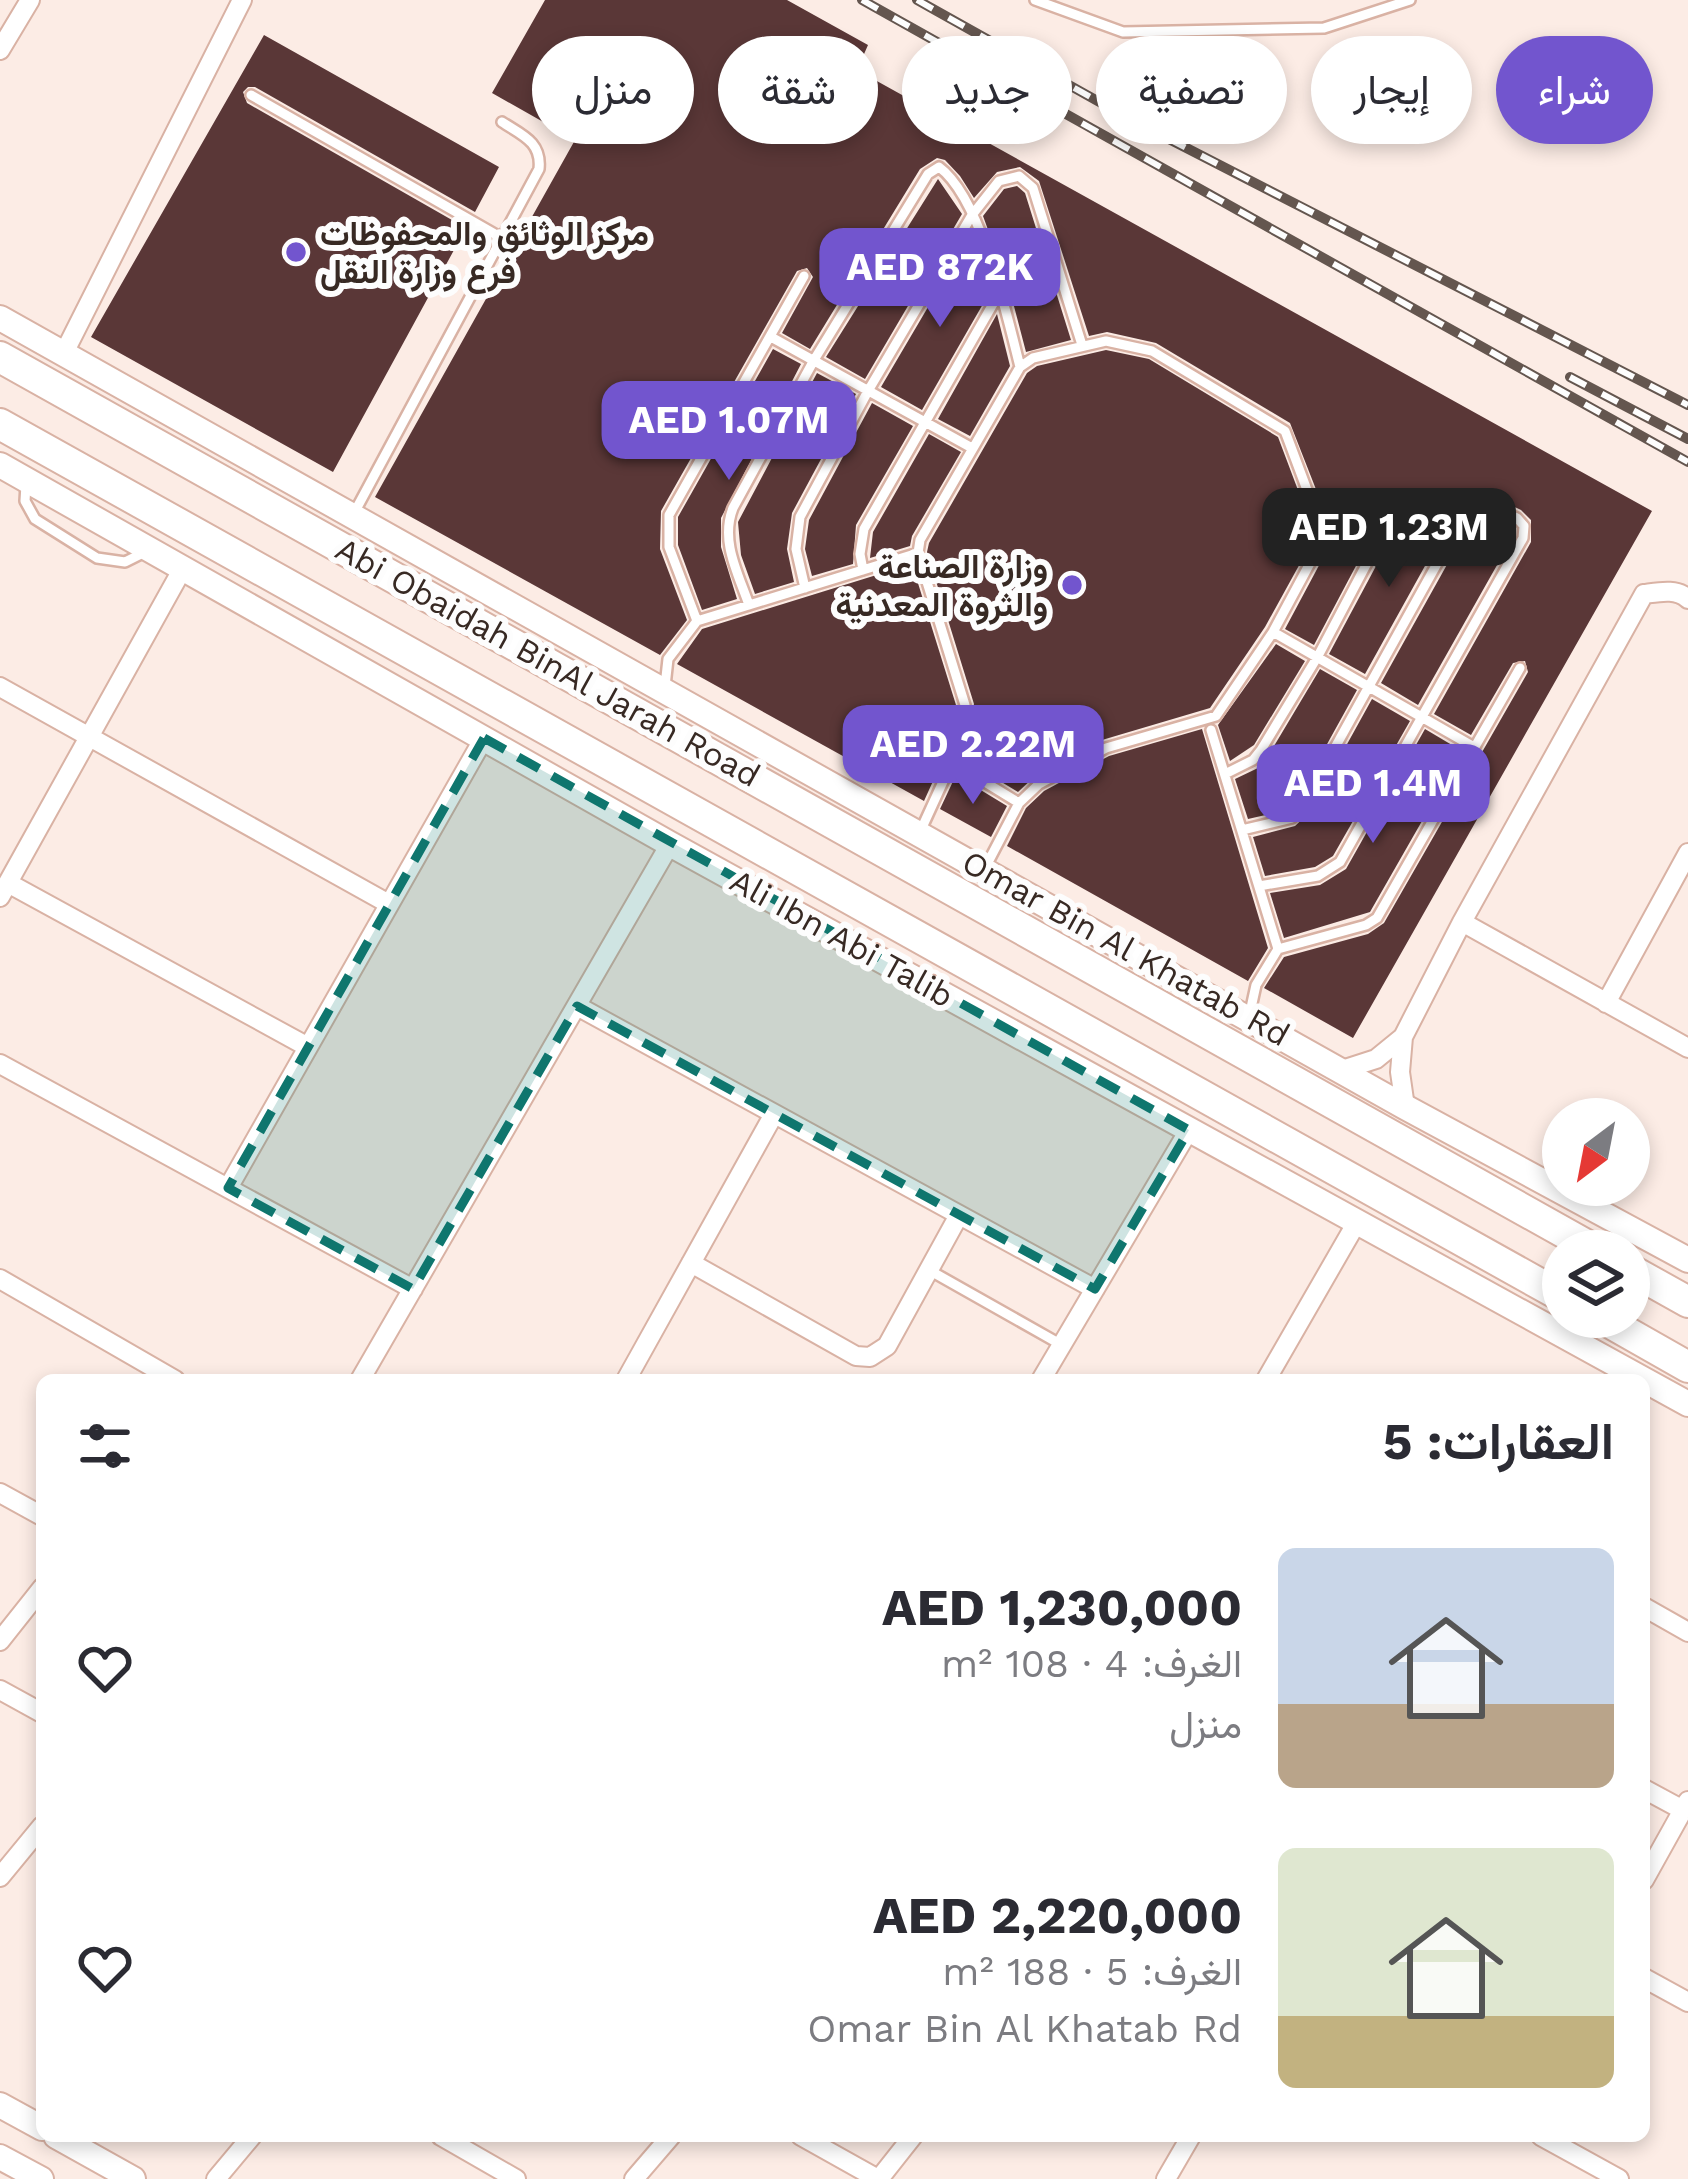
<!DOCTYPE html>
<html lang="ar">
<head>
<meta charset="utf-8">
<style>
	:root { --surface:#fff; --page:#f2f2f3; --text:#2b2b33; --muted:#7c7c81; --accent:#7255ce }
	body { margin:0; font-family:"Work Sans",Vazirmatn,sans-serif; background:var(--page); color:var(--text); direction:rtl; height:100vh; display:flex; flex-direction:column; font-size:45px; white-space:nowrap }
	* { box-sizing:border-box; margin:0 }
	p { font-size:39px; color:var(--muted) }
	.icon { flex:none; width:66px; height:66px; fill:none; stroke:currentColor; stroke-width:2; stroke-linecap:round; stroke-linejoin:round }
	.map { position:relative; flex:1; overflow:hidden; direction:ltr }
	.drawer { position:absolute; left:36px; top:1374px; width:1614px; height:768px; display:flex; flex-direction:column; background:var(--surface); border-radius:18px; box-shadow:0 6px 18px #0003; direction:rtl }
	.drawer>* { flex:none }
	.banner { position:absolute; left:36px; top:36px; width:1617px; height:108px; direction:rtl; display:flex; gap:24px }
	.needle { width:78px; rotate:212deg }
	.fabs { position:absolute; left:1542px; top:1098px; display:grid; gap:24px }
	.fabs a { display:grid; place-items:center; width:108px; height:108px; border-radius:50%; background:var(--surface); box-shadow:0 6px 18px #0003; font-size:60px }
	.price { position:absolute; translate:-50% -102px; padding:0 27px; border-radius:24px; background:var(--accent); color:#fff; font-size:39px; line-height:78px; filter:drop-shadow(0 3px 6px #0008) }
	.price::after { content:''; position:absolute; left:50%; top:72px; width:36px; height:27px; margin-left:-18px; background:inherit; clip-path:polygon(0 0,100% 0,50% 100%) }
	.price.active { background:#222; color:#fff }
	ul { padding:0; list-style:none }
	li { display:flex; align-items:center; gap:36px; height:300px; padding:0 36px }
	li span { display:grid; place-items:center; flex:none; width:336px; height:240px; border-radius:18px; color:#555 }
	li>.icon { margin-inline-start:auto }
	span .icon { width:144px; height:144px; fill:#fffc; stroke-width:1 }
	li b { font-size:51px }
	h2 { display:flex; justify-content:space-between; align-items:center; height:144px; padding:0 36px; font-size:51px }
	.tag { padding:0 42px; border-radius:54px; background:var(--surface); box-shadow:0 6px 18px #0003; font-size:42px; line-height:108px }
	.tag.active { background:var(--accent); color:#fff }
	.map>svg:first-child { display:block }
	.building { fill:#5a3737 }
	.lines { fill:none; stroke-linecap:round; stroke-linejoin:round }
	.service-casing { stroke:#d9b2a4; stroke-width:14 }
	.minor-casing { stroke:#d9b2a4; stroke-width:22 }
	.tertiary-casing { stroke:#d9b2a4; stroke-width:28 }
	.primary-casing { stroke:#d9b2a4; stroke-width:34 }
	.service { stroke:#fff; stroke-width:9 }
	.minor { stroke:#fff; stroke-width:18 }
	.tertiary { stroke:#fff; stroke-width:24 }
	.primary { stroke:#fff; stroke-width:30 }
	.rail-casing { stroke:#64564f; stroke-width:10 }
	.rail { stroke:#fdfdfd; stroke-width:6; stroke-dasharray:18; stroke-linecap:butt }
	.marked { fill:#0f766e; fill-opacity:0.2; stroke:#0f766e; stroke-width:9; stroke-dasharray:24 15; stroke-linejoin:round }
	.poi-dot { fill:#7255ce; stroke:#fdfdfd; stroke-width:4.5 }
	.labels { text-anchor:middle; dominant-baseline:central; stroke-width:12; stroke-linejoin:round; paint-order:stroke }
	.poi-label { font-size:33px; font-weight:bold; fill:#372923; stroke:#fdfdfd; text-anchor:start }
	.street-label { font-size:33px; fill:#372923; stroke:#fdfdfd }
</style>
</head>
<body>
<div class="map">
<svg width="1688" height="2179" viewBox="0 0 1688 2179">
	<rect width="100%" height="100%" fill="#fcece5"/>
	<path class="building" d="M545,0h242l81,45 -11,25 795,441 -299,527 -89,-50 20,-31 84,-23 16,-11 144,-251 -3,-11 -12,2 -42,72 -37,-21 97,-172v-22l-10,-10 -46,-22 -147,32 -38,-97 -134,-80 -49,-11 -18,4 -50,-155 -19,-14 -23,5 -23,26 -14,-22 -15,-16 -8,-2 -17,11 -110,180 -28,-16 31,-56 -6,-9 -10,3 -136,240 -1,38 27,71 -27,35 -285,-158 200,-357 -83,-47z
		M264,35l235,132 -24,45 -220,-125h-7l-5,5 4,11 219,125 -133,244 -242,-135z
		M938,179l24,35 -97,165 -39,-22z
		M1017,186l8,7 46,147 -45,12 -17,-65 -26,-71 21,-27z
		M971,234l20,56 -69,120 -41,-23z
		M997,314l13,52 -40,70 -32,-17z
		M773,349l28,15 -80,154v29l16,52 -35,11 -24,-65v-28z
		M1106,350l43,9 129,78 35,93 -5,19 -43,78 -55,81 -108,32 -67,36 -17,16 -56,-34 12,-54 -47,-152 2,-9 98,-170 10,-7z
		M817,373l39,21 -64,119 -5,36 7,33 -39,12 -14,-39 -3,-33z
		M872,403l41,23 -57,99 -3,39 -41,12 -7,-27 4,-29z
		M929,434l32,18 -49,84 -2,10 -40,12 3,-26z
		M1478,509l33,16 3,10 -96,170 -37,-22z
		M1456,510l-91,164 -36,-20 70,-131z
		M1376,528l-62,117 -29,-16 39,-73 5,-18z
		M912,564l44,141 -13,54 -19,42 -247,-137 25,-35z
		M1276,644l29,17 -51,84 -24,16 -12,-36z
		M1320,669l37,21 -62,112 -8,8 -39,9 -13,-40 23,-11 10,-12z
		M1372,699l38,22 -77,135 -18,11 -50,9 -12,-39 42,-11 14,-13z
		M1202,729l66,219 -20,33 -241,-135 19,-38 18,-17 65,-35z
		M1425,729l37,22 -92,161 -86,26 -14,-45 50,-8 26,-16z
		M956,775l51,31 -16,31 -51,-28z"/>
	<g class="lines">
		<defs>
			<path id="service" d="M1035,0l88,32 201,-4 86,-28
				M251,95l249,142
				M771,337l201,111
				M26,485l-1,16 10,18 62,39 28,4 22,-11
				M353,515l186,-346c3,-27 -17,-34 -37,-47
				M1322,530l152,-33
				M863,570l-3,-16 4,-25 137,-239
				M805,588l-9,-39 4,-32 68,-126 104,-176 27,-34 20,-5 14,12 49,157
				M749,605c-11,-32 -29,-64 -16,-97l81,-148 114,-186 11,-7c42,31 68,148 81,200
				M697,621l221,-68
				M1273,632l201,115
				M665,686l3,-27 29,-38 -28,-74v-32l135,-239
				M1211,730l67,219 -22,36 -7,32
				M952,762l67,41
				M1225,774l28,-14 8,-10 57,-94 76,-144
				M1242,830l50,-12 10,-11 172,-310 43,21 7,8 -1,12 -183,324 -22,14 -59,10
				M920,832l32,-70 13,-57 -47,-152 2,-13 100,-173 13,-9 73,-17 46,10 133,80 37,99 -6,22 -43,80 -57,84 -110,32 -67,36 -20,19 -34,65
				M1278,949l88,-24 11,-7 143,-250
				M929,1270l131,74"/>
			<path id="minor" d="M0,50l30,-50
				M64,353l178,-353
				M0,687l389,217
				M8,883l300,164
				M0,897l183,-329
				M1462,922l226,126
				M1606,1003l82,-150
				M577,1006l518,283
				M1403,1037l-3,35 5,35
				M0,1064l413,225
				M1342,1070l34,-11 27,-22 59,-115 182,-328c15,-2 33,-6 44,5
				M228,1188l256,-450
				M691,1263l165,93 14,1 17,-11 72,-131
				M0,1279l175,101
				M360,1380l310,-536
				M626,1380l148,-266
				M1041,1380l148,-250
				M1266,1380l91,-158
				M0,1493l42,23
				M1644,1607l44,25
				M0,1641l42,-53
				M0,1690l42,23
				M1644,1789l39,21
				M0,1877l42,-51
				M1644,1880l44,-79
				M1644,1978l44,24
				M441,2136l75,43
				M801,2136l77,43
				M1541,2136l78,43
				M216,2179l36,-43
				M634,2179l37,-43
				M879,2179l34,-43
				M1166,2179l25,-43"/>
			<path id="tertiary" d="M0,318l1405,789 283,153
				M0,465l670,379 1018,560
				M0,2105l42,23
				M56,2136l77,43
				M0,2157l41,22"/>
			<path id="primary" d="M0,357l1597,894
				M0,424l1563,873
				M1629,1269l59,33
				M1600,1317l88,50"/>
		</defs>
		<use href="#service" class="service-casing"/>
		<use href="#minor" class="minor-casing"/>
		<use href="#tertiary" class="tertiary-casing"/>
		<use href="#primary" class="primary-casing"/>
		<use href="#service" class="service"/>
		<use href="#minor" class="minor"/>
		<use href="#tertiary" class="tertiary"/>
		<use href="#primary" class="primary"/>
		<defs>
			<path id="rail" d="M862,0l826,462
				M917,0l211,118 560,287
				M1570,377l118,62"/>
		</defs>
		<use href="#rail" class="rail-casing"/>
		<use href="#rail" class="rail"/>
	</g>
	<path class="marked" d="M484,738l705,392 -94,159 -518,-283 -164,283 -185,-101z"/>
	<g class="poi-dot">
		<circle cx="296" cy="252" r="12"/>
		<circle cx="1072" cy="585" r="12"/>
	</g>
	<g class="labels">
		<g class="poi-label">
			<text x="320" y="233">مركز الوثائق والمحفوظات<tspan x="320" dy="38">فرع وزارة النقل</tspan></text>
			<text x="1048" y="566" text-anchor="end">وزارة الصناعة<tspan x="1048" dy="38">والثروة المعدنية</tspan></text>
		</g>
		<g class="street-label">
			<text transform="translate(548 662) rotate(29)">Abi Obaidah BinAl Jarah Road</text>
			<text transform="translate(842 938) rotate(29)">Ali Ibn Abi Talib</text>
			<text transform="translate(1126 948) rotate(29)">Omar Bin Al Khatab Rd</text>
		</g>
	</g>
</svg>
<div class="fabs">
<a><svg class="needle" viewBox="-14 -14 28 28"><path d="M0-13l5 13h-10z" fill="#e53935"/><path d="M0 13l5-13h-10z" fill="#7c7c81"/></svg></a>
<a><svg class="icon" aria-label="layers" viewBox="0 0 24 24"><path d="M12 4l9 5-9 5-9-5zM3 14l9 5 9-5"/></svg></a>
</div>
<b class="price" style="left:940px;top:330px">AED 872K</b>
<b class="price" style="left:729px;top:483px">AED 1.07M</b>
<b class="price active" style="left:1389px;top:590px">AED 1.23M</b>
<b class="price" style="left:973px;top:807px">AED 2.22M</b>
<b class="price" style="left:1373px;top:846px">AED 1.4M</b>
<div class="banner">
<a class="tag active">شراء</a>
<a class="tag">إيجار</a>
<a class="tag">تصفية</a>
<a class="tag">جديد</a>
<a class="tag">شقة</a>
<a class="tag">منزل</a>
</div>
<section class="drawer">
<h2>العقارات: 5<svg class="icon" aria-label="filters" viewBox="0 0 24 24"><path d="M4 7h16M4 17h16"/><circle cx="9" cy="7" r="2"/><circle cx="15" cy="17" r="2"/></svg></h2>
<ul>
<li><span style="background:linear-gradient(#c9d6e8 65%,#b9a48a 0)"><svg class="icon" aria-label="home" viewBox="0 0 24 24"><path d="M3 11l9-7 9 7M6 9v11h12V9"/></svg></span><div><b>AED 1,230,000</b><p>الغرف: 4 · 108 m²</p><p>منزل</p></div><svg class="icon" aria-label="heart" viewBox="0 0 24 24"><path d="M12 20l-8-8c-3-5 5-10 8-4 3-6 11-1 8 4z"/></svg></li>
<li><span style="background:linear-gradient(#dfe7d0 70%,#c2b280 0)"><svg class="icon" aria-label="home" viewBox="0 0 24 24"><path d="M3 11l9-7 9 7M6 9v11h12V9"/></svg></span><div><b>AED 2,220,000</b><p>الغرف: 5 · 188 m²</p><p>Omar Bin Al Khatab Rd</p></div><svg class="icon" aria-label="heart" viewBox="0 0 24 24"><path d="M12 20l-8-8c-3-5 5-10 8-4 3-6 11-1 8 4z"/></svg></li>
</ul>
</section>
</div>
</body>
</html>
